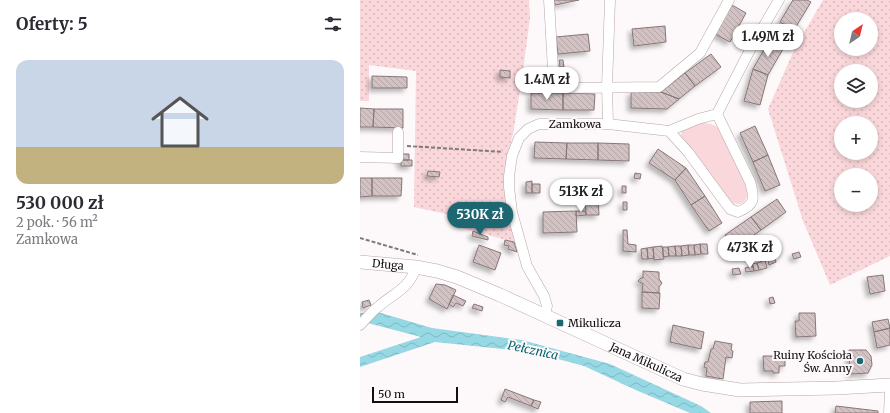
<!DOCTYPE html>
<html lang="pl">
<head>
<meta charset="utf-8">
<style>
	:root { --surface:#fff; --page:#f7f7f7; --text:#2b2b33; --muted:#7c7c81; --accent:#1d6772 }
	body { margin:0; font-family:Merriweather,serif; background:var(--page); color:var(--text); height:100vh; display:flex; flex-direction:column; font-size:15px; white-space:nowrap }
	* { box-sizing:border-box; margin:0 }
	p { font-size:13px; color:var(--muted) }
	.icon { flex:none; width:22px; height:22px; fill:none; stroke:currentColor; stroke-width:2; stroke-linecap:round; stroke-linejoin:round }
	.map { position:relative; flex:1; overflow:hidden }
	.sheet { display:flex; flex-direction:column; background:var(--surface); width:360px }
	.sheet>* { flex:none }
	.needle { width:26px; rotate:35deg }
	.controls { position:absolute; left:474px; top:12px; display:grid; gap:8px }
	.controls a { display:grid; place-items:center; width:44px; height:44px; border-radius:50%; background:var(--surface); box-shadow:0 2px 6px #0003; font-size:20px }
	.scale { position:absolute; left:12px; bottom:10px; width:86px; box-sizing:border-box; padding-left:4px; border:2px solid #140e0f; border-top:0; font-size:11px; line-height:14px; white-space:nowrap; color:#140e0f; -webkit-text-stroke:3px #fdf9fa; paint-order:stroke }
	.price { position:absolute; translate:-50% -34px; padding:0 9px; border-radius:14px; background:#fff; color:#222; font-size:13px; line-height:26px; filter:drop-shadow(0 1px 2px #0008) }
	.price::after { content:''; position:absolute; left:50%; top:24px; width:12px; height:9px; margin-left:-6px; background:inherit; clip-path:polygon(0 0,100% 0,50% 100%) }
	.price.on { background:var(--accent); color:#fff }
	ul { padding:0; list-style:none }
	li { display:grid; align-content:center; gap:8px; height:212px; padding:0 16px }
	li span { display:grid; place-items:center; height:124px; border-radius:12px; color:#555 }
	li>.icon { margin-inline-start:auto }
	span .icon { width:72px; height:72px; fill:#fffc; stroke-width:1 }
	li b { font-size:17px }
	h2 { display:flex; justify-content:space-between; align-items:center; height:48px; padding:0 16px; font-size:17px }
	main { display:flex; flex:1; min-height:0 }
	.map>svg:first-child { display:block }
	.park { fill:#fad7da }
	.garden { fill:url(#garden-dots); fill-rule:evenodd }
	.water { fill:url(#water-waves) }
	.building { fill:url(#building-back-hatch); stroke:#867778; filter:url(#shadow) }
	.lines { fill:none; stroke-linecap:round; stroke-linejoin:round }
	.minor-casing { stroke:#b6a6a7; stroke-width:11 }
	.tertiary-casing { stroke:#b6a6a7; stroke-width:14 }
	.path { stroke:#7e797a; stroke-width:2; stroke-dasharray:4 2; stroke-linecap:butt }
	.minor { stroke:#fff; stroke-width:10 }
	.tertiary { stroke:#fff; stroke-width:13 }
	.poi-dot { fill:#1d6772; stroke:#fdf9fa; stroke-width:1.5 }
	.labels { text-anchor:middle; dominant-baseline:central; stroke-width:4; stroke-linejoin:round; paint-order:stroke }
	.street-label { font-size:11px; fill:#140e0f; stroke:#fdf9fa }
	.poi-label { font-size:11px; fill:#140e0f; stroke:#fdf9fa; text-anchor:start }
	.water-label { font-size:12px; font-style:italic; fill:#00626e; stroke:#fdf9fa }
</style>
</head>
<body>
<main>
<section class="sheet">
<h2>Oferty: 5<svg class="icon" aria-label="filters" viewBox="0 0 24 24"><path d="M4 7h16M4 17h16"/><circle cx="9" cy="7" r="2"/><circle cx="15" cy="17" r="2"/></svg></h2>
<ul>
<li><span style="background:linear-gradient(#c9d6e8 70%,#c2b280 0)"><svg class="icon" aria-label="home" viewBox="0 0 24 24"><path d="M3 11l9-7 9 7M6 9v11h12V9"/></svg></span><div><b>530 000 zł</b><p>2 pok. · 56 m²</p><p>Zamkowa</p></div></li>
</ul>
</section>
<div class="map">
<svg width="530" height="413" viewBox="0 0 530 413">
	<defs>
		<pattern id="garden-dots" width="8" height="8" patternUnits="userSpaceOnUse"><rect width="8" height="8" fill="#fad7da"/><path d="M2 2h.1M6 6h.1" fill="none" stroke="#d5b7ba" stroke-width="1.8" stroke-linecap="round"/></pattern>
		<pattern id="water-waves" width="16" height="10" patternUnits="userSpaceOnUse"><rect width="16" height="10" fill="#96d8e4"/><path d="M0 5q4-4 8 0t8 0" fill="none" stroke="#80b8c2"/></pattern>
		<pattern id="building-back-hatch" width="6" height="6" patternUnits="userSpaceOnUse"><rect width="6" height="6" fill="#d3c2c3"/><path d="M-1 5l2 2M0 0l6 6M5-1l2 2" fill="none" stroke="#b4a6a6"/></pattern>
		<filter id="shadow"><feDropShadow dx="-3.5" dy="3.5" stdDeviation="2" flood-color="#0004"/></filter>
	</defs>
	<rect width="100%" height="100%" fill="#fdf9fa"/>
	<path class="park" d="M339,123c6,0 13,0 18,4 8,5 26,52 31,64 -2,15 -9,15 -21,10l-34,-51 -12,-14v-4l4,-4z"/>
	<path class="garden" d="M0,0h169l1,18 -8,60 -9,56 -6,22 7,86 -52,-14 -6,-12 -42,-9 2,-136 -47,-6v36h-9z
		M463,0h67v256l-60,29 -27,-64 -35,-112 27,-61zM481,19h30v30h-30zM481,71h30v30h-30zM481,123h30v30h-30zM481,175h30v30h-30z"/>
	<path class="water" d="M0,313h21l51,15 90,12 88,24 91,42 10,7h-21l-52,-22 -54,-25 -52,-14 -97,-10 -75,25v-10l61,-20 -61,-16z"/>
	<path class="building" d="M194,0h25l-24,5z
		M433,0h14l4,2 -17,28 -14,-8z
		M372,5l14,8 -16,29 -15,-8z
		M305,26l1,16 -32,4 -2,-17z
		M228,34l2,17 -32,3 -2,-17z
		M409,41l14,8 -15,26 -15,-6z
		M351,54l10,13 -26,19 -10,-13z
		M199,60h4l1,7h-4z
		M393,69l15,6 -8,30 -16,-4z
		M140,70l10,1v7l-10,-1z
		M325,73l10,13 -16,13 -18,-7z
		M12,76l35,1v11h-35z
		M271,92h30l18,7 -12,10 -36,-1z
		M171,93h32v17l-32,-1z
		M203,93l32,1 -1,16h-31z
		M0,108l14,1 -1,18h-13z
		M14,109h29v19l-30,-1z
		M395,126l13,29 -15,7 -13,-29z
		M175,142l32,1 -1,16 -32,-1z
		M207,143h31v17l-32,-1z
		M238,143l31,1v17l-31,-1z
		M298,149l28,19 -11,12 -26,-17z
		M38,154h11v6h-11z
		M408,155l12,30 -15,6 -12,-29z
		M41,160h11v6h-11z
		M326,168l19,28 -14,9 -16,-25z
		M68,171l12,1 -1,5 -12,-1z
		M275,173l6,1 -1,5 -6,-1z
		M0,178h12v18l-12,1z
		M12,178h30l-1,18h-29z
		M206,180h5l1,12h-6z
		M206,180v12h-6v-11z
		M211,180h6l1,11 -6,1z
		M217,180h4l1,11h-4z
		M172,181v12h-6v-11z
		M172,184h8v9h-8z
		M262,186h4v7h-4z
		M238,195l1,20h-13l-1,-19z
		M345,196l17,27 -13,8 -18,-26z
		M417,199l9,13 -25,18 -10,-13z
		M263,202h4v8h-4z
		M216,211l1,21 -34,1v-21z
		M216,211h10v4l-10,1z
		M391,217l10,13 -27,19 -9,-14z
		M263,230h4l1,14 8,1v7l-13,-1z
		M113,231l15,6v3l-16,-4z
		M145,240l9,2 3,10 -9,-3 1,-3 -5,-1z
		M340,244l1,10 -6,1 -1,-10z
		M340,244h7l1,10h-7z
		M119,245l22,8 -6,17 -22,-8z
		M328,245l1,10 -7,1 -1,-10z
		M328,245h6l1,10h-6z
		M302,246l2,13 -10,1 -1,-13z
		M315,246l1,10h-7l-1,-9z
		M315,246h6l1,10h-6z
		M293,247l1,11 -6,1 -1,-11z
		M303,247h5l1,9 -6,1z
		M287,248l1,11h-6l-1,-10z
		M439,252l2,5 -7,2 -2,-5z
		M415,258l1,4 -7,3 -1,-5z
		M405,260l2,8 -8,2 -2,-7z
		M397,263l2,7 -5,1 -2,-7z
		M393,266l1,5 -8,1 -1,-4z
		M379,268l2,6 -8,1 -1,-6z
		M283,271l16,1v7l3,4 -3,4v6l-17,-1 1,-8 -5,-3 3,-3h2z
		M523,275l2,16 -15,3 -3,-17z
		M76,284l9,1 11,5 -9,19 -18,-10z
		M282,292l18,1 -1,16 -17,-1z
		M93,295l13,6 -3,5 -7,-3 -3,4 -4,-3z
		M413,297l2,6 -5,1 -1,-6z
		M9,300l2,5 -8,3 -1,-6z
		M114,304l9,3 -1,4 -10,-3z
		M439,313h16l1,23 -20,1 -1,-16h4z
		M528,319l2,9 -16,4 -2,-10z
		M313,325l31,7 -3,17 -31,-7z
		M530,328v17l-13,3 -3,-16z
		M355,341l17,3 -1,6 2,1 -1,7 -6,-1 -3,22 -17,-3 1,-8 -3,-1 1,-5h3l3,-13h2z
		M489,350h17l5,6 1,9 -4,8 -18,1z
		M403,356h22v10h-6v7h-6v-2h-9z
		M145,389l29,11 -3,6 -23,-9 -3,5 -4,-2z
		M174,400l7,2 -3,7 -7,-3z
		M422,401v12h-32v-11z
		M476,406l42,5v2h-43z"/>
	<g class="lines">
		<defs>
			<path id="minor" d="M189,0l4,70 11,18 95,-1 41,-34 29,-53
				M248,124l-1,-37 3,-87
				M309,131l29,-12 19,-5
				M0,157l38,1v-26
				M184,316l3,-10 -3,-10 -17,-30 -15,-54 -3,-25v-11l3,-20 7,-18 9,-9 11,-5h69l61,7 19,21 42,57 8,3c17,-7 17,-13 12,-30l-33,-68 35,-68 27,-46
				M0,325c6,-6 11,-13 18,-18 15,-14 31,-17 38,-40
				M529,413l1,-21"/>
			<g id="tertiary">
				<path id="s1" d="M0,262l56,5 21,4 20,6 43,18 183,84 19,5 38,6 97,-2 53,-3"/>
			</g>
		</defs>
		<use href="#minor" class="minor-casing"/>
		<use href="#tertiary" class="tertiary-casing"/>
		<path class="path" d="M47,146l96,6
			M0,238l58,17"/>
		<use href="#minor" class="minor"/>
		<use href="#tertiary" class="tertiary"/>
	</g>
	<g class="poi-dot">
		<rect x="196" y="319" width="8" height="8" rx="2"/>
		<circle cx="500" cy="361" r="4"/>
	</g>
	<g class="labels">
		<g class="street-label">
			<text x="215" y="124">Zamkowa</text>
			<text stroke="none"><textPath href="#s1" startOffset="28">Długa</textPath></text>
			<text stroke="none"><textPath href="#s1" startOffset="306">Jana Mikulicza</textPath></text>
		</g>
		<g class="poi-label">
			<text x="208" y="323">Mikulicza</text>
			<text x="492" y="355" text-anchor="end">Ruiny Kościoła<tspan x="492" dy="13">Św. Anny</tspan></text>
		</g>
		<g class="water-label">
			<text transform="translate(173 350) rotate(12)">Pełcznica</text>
		</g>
	</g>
</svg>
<div class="controls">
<a><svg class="needle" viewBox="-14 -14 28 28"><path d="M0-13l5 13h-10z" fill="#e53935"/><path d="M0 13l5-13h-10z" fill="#7c7c81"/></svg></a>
<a><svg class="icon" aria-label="layers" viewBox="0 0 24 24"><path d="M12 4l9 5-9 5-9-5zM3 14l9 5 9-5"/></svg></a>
<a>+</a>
<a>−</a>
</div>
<div class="scale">50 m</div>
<b class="price" style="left:408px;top:58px">1.49M zł</b>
<b class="price" style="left:187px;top:101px">1.4M zł</b>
<b class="price" style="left:221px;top:213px">513K zł</b>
<b class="price on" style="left:120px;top:236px">530K zł</b>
<b class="price" style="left:390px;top:269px">473K zł</b>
</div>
</main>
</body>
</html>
